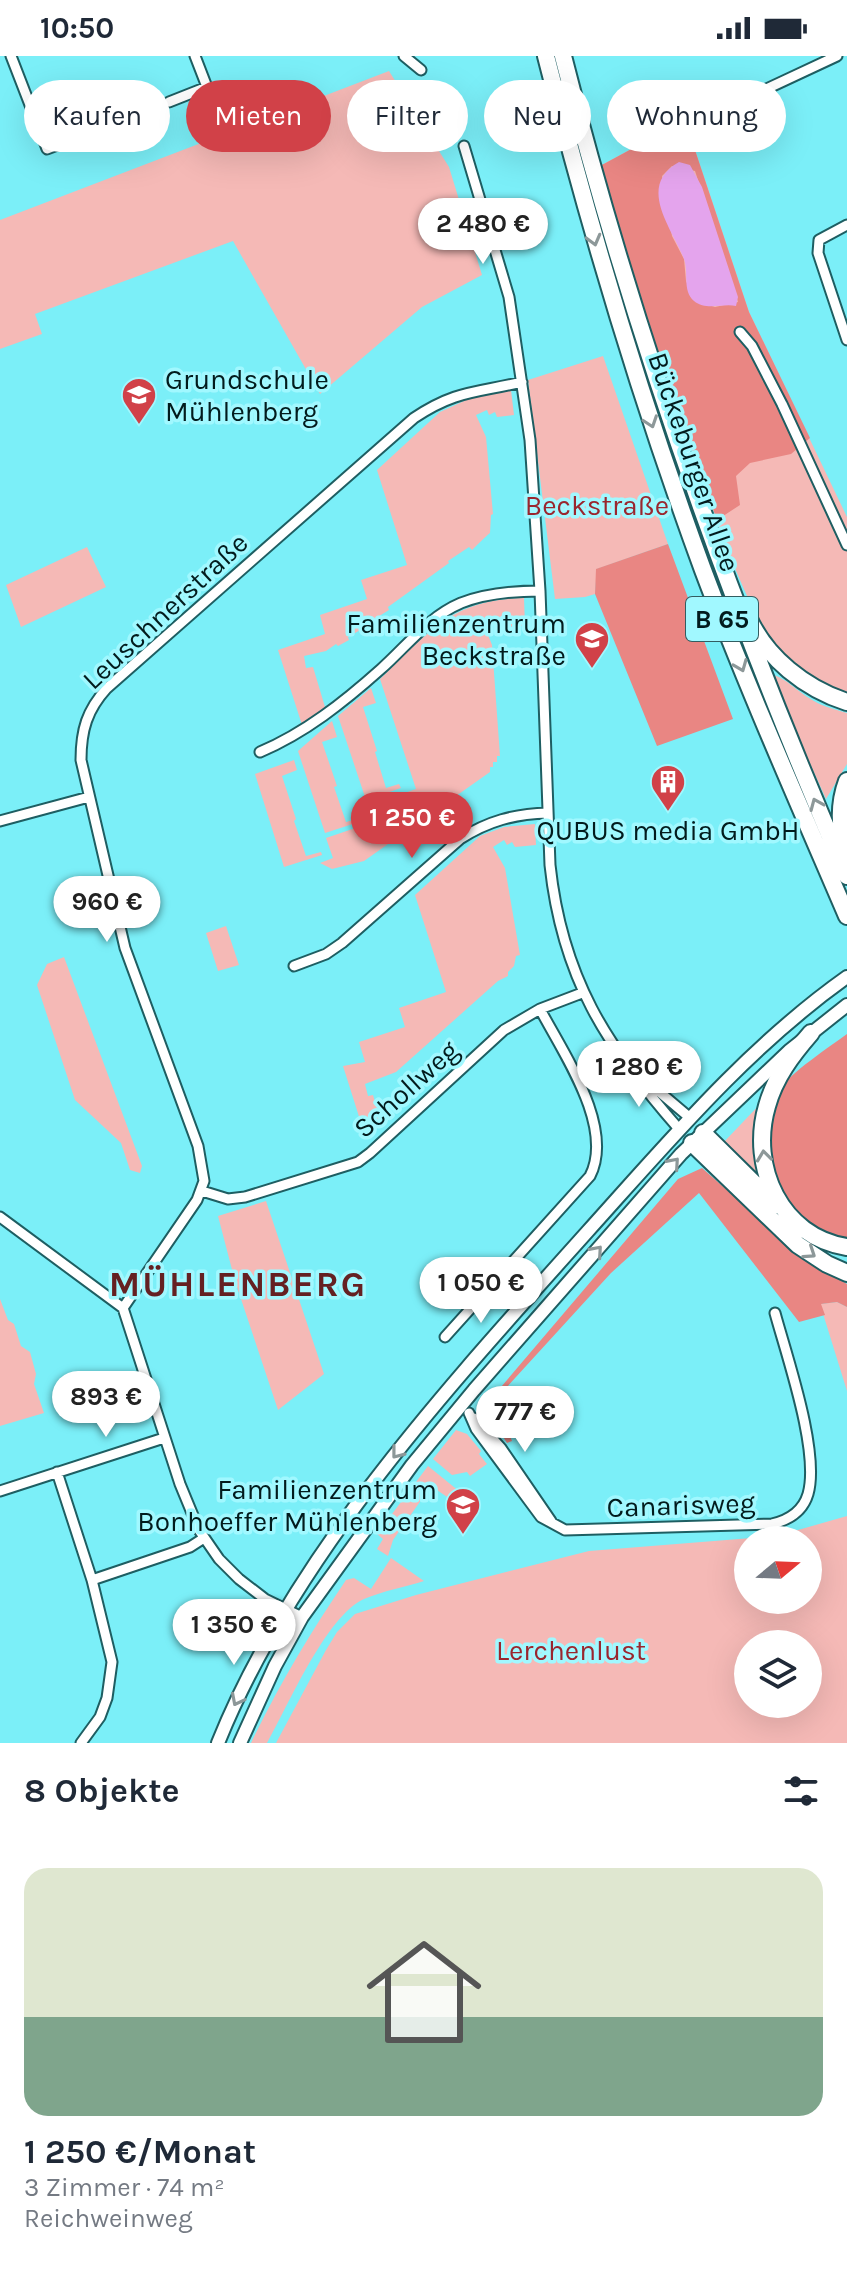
<!DOCTYPE html>
<html lang="de">
<head>
<meta charset="utf-8">
<style>
	:root { --surface:#fff; --page:#f2f2f3; --text:#1f2937; --muted:#747a83; --accent:#d14148 }
	body { margin:0; font-family:Karla,sans-serif; background:var(--page); color:var(--text); height:100vh; display:flex; flex-direction:column; font-size:30px; white-space:nowrap }
	* { box-sizing:border-box; margin:0 }
	p { font-size:26px; color:var(--muted) }
	.icon { flex:none; width:44px; height:44px; fill:none; stroke:currentColor; stroke-width:2; stroke-linecap:round; stroke-linejoin:round }
	.map { position:relative; height:1687px; overflow:hidden }
	.side { display:flex; flex-direction:column; background:var(--surface); flex:1 }
	.side>* { flex:none }
	.top-card { position:absolute; left:24px; top:24px; width:800px; height:72px; display:flex; gap:16px }
	.needle { width:52px; rotate:71deg }
	.buttons { position:absolute; left:734px; top:1470px; display:grid; gap:16px }
	.buttons a { display:grid; place-items:center; width:88px; height:88px; border-radius:50%; background:var(--surface); box-shadow:0 8px 32px #0002; font-size:40px }
	.price { position:absolute; translate:-50% -68px; padding:0 18px; border-radius:28px; background:#fff; color:#222; font-size:26px; line-height:52px; filter:drop-shadow(0 2px 4px #0008) }
	.price::after { content:''; position:absolute; left:50%; top:48px; width:24px; height:18px; margin-left:-12px; background:inherit; clip-path:polygon(0 0,100% 0,50% 100%) }
	.price.on { background:var(--accent); color:#fff }
	ul { padding:0; list-style:none }
	li { display:grid; align-content:center; gap:16px; height:424px; padding:0 24px }
	li span { display:grid; place-items:center; height:248px; border-radius:24px; color:#555 }
	li>.icon { margin-inline-start:auto }
	span .icon { width:144px; height:144px; fill:#fffc; stroke-width:1 }
	li b { font-size:34px }
	h2 { display:flex; justify-content:space-between; align-items:center; height:96px; padding:0 24px; font-size:34px }
	.tag { padding:0 28px; border-radius:36px; background:var(--surface); box-shadow:0 8px 32px #0002; font-size:28px; line-height:72px }
	.tag.on { background:var(--accent); color:#fff }
	.status { display:flex; justify-content:space-between; align-items:center; height:56px; padding:0 40px; background:var(--surface); direction:ltr }
	.status svg { height:22px; fill:currentColor }
	.map>svg:first-child { display:block }
	.green { fill:#f5b9b6; fill-rule:evenodd }
	.forest { fill:#e98683; fill-rule:evenodd }
	.water { fill:#e4a4ed }
	.lines { fill:none; stroke-linecap:round; stroke-linejoin:round }
	.street-casing { stroke:#1e5e62; stroke-width:13 }
	.secondary-casing { stroke:#1e5e62; stroke-width:16 }
	.highway-casing { stroke:#1e5e62; stroke-width:20 }
	.street { stroke:#fff; stroke-width:9 }
	.secondary { stroke:#fff; stroke-width:12 }
	.highway { stroke:#fff; stroke-width:16 }
	.oneway { stroke:#8d9899 }
	.labels { text-anchor:middle; dominant-baseline:central; stroke-width:7; stroke-linejoin:round; paint-order:stroke }
	.shield { fill:#a1f8ff; stroke:#325d61; stroke-width:2 }
	.shield-label { font-size:26px; font-weight:bold; fill:#021b1d }
	.poi-label { font-size:28px; fill:#021b1d; stroke:#a1f8ff; text-anchor:end }
	.street-label { font-size:28px; fill:#021b1d; stroke:#a1f8ff }
	.park-label { font-size:28px; fill:#9a262e; stroke:#a1f8ff }
	.district-label { font-size:36px; font-weight:bold; letter-spacing:2px; fill:#652022; stroke:#a1f8ff }
</style>
</head>
<body>
<div class="status"><b>10:50</b><svg viewBox="0 0 49 12"><path d="M0 12V9h3v3zM5 12V6h3v6zM10 12V3h3v9zM15 12V0h3v12zM26 1h20v11H26zM47 4h2v5h-2z"/></svg></div>
<div class="map">
<svg width="847" height="1687" viewBox="0 0 847 1687">
	<rect width="100%" height="100%" fill="#7beff8"/>
	<path class="green" d="M389,15l60,96 33,108 -60,32 -102,87 -87,-153 -198,73 7,20 -42,15v-129z
		M685,64l64,192 98,205v179c-13,-6 -28,-10 -40,-18 -38,-26 -56,-73 -74,-114l-76,-208 -57,-190z
		M603,300l65,188 -71,25 -2,25 -10,3 -30,2 -27,-219z
		M511,334l3,25 -17,2 -2,-5 -6,3 -2,-5 -11,5 10,22 7,77 -2,1 -1,18c-6,5 -10,9 -18,17l-3,-3 -21,14 1,2 -61,44 1,3 -21,13 1,2 -21,12 1,3 -11,6 -2,-2 -10,7 -22,5 2,12 7,-1 12,40 -23,18 -24,-75 47,-16 -5,-19 47,-16 -6,-19 46,-15 -30,-95 63,-58 35,-16z
		M87,491l19,40 -85,40 -15,-42z
		M524,542l1,28 -21,1 -2,-6 -6,3 -3,-6 -10,4 9,23 8,111h-3v6h-4v5h-3v5l-126,89 -32,8 -12,-6 13,-5 -7,-20 47,-16 -5,-16 48,-17 -36,-110c49,-47 71,-80 144,-81z
		M769,617c20,7 24,15 40,25 12,8 24,11 38,15v51l-21,35z
		M371,632l5,15 -13,4 14,44 -2,1 11,36 13,-4 2,4 -35,12 -28,-84z
		M332,665l5,16 -15,5 15,44 -3,1 12,35 15,-4 1,3 -37,12 -27,-82z
		M294,704l3,10 -15,6 14,43 -2,2 12,35 15,-4 1,3 -38,12 -29,-93z
		M535,768l1,21 -21,2 -3,-5 -5,3 -3,-5 -11,7 12,21 15,87 -4,1 -2,10 -6,6v4l-10,5 -102,91 -31,12 3,12 5,-1 2,7 7,-2 5,12 -15,15 -10,-1 -19,-60 22,-4 -6,-20 46,-15 -6,-19 47,-16 -31,-97 65,-59 24,-9z
		M226,870l13,39 -21,6 -12,-38z
		M64,901l78,209 -2,7 -10,-3 -9,-27 -46,-43 -38,-115 10,-21z
		M764,1044l1,85 -43,-41z
		M266,1145l58,173 -46,36 -43,-129 -17,-65z
		M0,1243l8,21 6,4 7,22 9,6 6,22 -2,10 10,29 -44,13z
		M837,1246l10,5v84l-27,-87z
		M456,1374l11,4 14,17 -2,3 8,10 -17,12 -3,-4 -15,3 -19,-16z
		M428,1410l37,30 -9,7 -25,-17 -38,54 -5,16 -11,-7 6,-10 -6,-5z
		M847,1460v227h-571l50,-93 11,-18 18,-18 61,-19 173,-44 188,-15zM808,1484v60h-60v-60zM808,1588v60h-60v-60z
		M391,1502l33,23c-19,6 -41,10 -60,18 -38,17 -76,107 -97,144h-16c28,-58 59,-110 95,-163l8,-2 17,11z"/>
	<path class="forest" d="M685,64l64,192 61,126 -19,16 -41,9 -14,13 4,29 -23,15 -60,-164 -57,-190zM672,110l23,5 43,131 -23,5 -20,-6 -9,-20 -2,-22 -12,-23 -10,-60z
		M668,488l65,175 -76,27 -62,-152 1,-25z
		M847,978v207c-67,-13 -94,-94 -66,-152 6,-14 51,-44 66,-55z
		M702,1112l106,93 39,23v23l-10,-5 -16,2 4,11 -26,7 -100,-129 -88,80 -115,126 16,42 -5,2 -23,-36 194,-228z"/>
	<path class="water" d="M679,106l11,3 12,22 36,110 -2,9c-13,-3 -30,5 -42,-5 -12,-10 -5,-29 -10,-42 -12,-31 -48,-73 -5,-97z"/>
	<g class="lines">
		<defs>
			<path id="street" d="M11,0l36,93 37,-14
				M404,0l17,14
				M169,46l38,-15 -12,-31
				M713,58l124,-58
				M464,90l45,151 21,143 10,151 10,274c12,112 56,181 129,264
				M847,169l-28,15 -1,13 29,87
				M740,276l12,14 30,58 65,141
				M260,696c45,-19 84,-50 121,-83 26,-23 47,-52 80,-66 26,-10 52,-12 79,-12
				M0,765l89,-24
				M294,910l32,-12 16,-11 118,-104c28,-18 54,-25 88,-26
				M637,1017l52,44
				M202,1135l26,8 17,-2 113,-35 12,-9 134,-123 36,-21 42,-16
				M0,1161l123,91 57,176 19,46 20,29 20,20 26,20 37,18
				M123,1252l74,-108 7,-19 -6,-35 -73,-198 -44,-188c0,-30 6,-50 26,-72l307,-270c42,-28 62,-25 108,-36
				M445,1281l145,-161c25,-49 -27,-123 -50,-167
				M469,1357l7,16 65,88 24,13 207,-6c17,-4 31,-13 36,-30 12,-42 -21,-137 -33,-181
				M474,1362l27,30 50,73
				M57,1416l35,108 20,82 -5,36 -7,19 -19,26
				M0,1435l164,-53
				M92,1524l98,-33 14,-9"/>
			<path id="secondary" d="M218,1687c77,-191 234,-360 370,-512 81,-90 160,-184 259,-254
				M240,1687l35,-77 27,-49 110,-152 62,-75 207,-236 108,-103 58,-46"/>
			<path id="highway" d="M546,0c44,174 95,345 157,514 44,117 95,232 144,346
				M563,0c71,281 169,554 284,820
				M748,561c18,41 58,72 99,85
				M847,725c-9,24 -8,47 0,72
				M811,977c-19,22 -36,44 -44,73 -18,61 14,131 80,141
				M703,1077l73,72
				M692,1087l106,102 29,19 20,9"/>
		</defs>
		<use href="#street" class="street-casing"/>
		<use href="#secondary" class="secondary-casing"/>
		<use href="#highway" class="highway-casing"/>
		<use href="#street" class="street"/>
		<use href="#secondary" class="secondary"/>
		<use href="#highway" class="highway"/>
	</g>
	<defs><path id="oneway-chevron" d="M-2-3.5L2.5 0L-2 3.5" fill="none" stroke-width="1.6" stroke-linecap="round" stroke-linejoin="round" transform="scale(2)"/></defs>
	<g class="oneway">
		<use href="#oneway-chevron" transform="translate(594 184) rotate(75)"/>
		<use href="#oneway-chevron" transform="translate(651 366) rotate(71)"/>
		<use href="#oneway-chevron" transform="translate(741 610) rotate(68)"/>
		<use href="#oneway-chevron" transform="translate(816 748) rotate(-113)"/>
		<use href="#oneway-chevron" transform="translate(764 1100) rotate(-97)"/>
		<use href="#oneway-chevron" transform="translate(674 1107) rotate(-49)"/>
		<use href="#oneway-chevron" transform="translate(597 1195) rotate(-49)"/>
		<use href="#oneway-chevron" transform="translate(810 1197) rotate(34)"/>
		<use href="#oneway-chevron" transform="translate(397 1397) rotate(128)"/>
		<use href="#oneway-chevron" transform="translate(237 1644) rotate(117)"/>
	</g>
	<defs>
		<symbol id="school-pin" viewBox="-11 -11 22 30"><path d="M0 17L-7.5 6A9.5 9.5 0 1 1 7.5 6Z" fill="#d14148" stroke="#a1f8ff"/><path d="M0-5L7-2L0 1L-7-2ZM-4 1L0 2.5L4 1V4Q0 6-4 4Z" fill="#fff"/></symbol>
		<symbol id="building-pin" viewBox="-11 -11 22 30"><path d="M0 17L-7.5 6A9.5 9.5 0 1 1 7.5 6Z" fill="#d14148" stroke="#a1f8ff"/><path d="M-4-6H4V6H1V3H-1V6H-4ZM-2.5-4.3h1.7v1.8h-1.7ZM.8-4.3h1.7v1.8H.8ZM-2.5-1h1.7V.8h-1.7ZM.8-1h1.7V.8H.8Z" fill="#fff"/></symbol>
	</defs>
	<g fill-rule="evenodd">
		<use href="#school-pin" x="119" y="319" width="40" height="54"/>
		<use href="#school-pin" x="572" y="563" width="40" height="54"/>
		<use href="#building-pin" x="648" y="706" width="40" height="54"/>
		<use href="#school-pin" x="443" y="1429" width="40" height="54"/>
	</g>
	<g class="labels">
		<rect class="shield" x="686" y="541" width="72" height="44" rx="6"/>
		<g class="shield-label">
			<text x="722" y="563">B 65</text>
		</g>
		<g class="poi-label">
			<text x="165" y="323" text-anchor="start">Grundschule<tspan x="165" dy="32">Mühlenberg</tspan></text>
			<text x="566" y="567">Familienzentrum<tspan x="566" dy="32">Beckstraße</tspan></text>
			<text x="668" y="774" text-anchor="middle">QUBUS media GmbH</text>
			<text x="437" y="1433">Familienzentrum<tspan x="437" dy="32">Bonhoeffer Mühlenberg</tspan></text>
		</g>
		<g class="street-label">
			<text transform="translate(694 406) rotate(71)">Bückeburger Allee</text>
			<text transform="translate(165 555) rotate(-43)">Leuschnerstraße</text>
			<text transform="translate(406 1033) rotate(-42)">Schollweg</text>
			<text transform="translate(681 1449) rotate(-2)">Canarisweg</text>
		</g>
		<g class="park-label">
			<text x="597" y="449">Beckstraße</text>
			<text x="571" y="1594">Lerchenlust</text>
		</g>
		<g class="district-label">
			<text x="238" y="1228">MÜHLENBERG</text>
		</g>
	</g>
</svg>
<div class="buttons">
<a><svg class="needle" viewBox="-14 -14 28 28"><path d="M0-13l5 13h-10z" fill="#e53935"/><path d="M0 13l5-13h-10z" fill="#747a83"/></svg></a>
<a><svg class="icon" aria-label="layers" viewBox="0 0 24 24"><path d="M12 4l9 5-9 5-9-5zM3 14l9 5 9-5"/></svg></a>
</div>
<b class="price" style="left:483px;top:210px">2 480 €</b>
<b class="price on" style="left:412px;top:804px">1 250 €</b>
<b class="price" style="left:107px;top:888px">960 €</b>
<b class="price" style="left:639px;top:1053px">1 280 €</b>
<b class="price" style="left:481px;top:1269px">1 050 €</b>
<b class="price" style="left:106px;top:1383px">893 €</b>
<b class="price" style="left:525px;top:1398px">777 €</b>
<b class="price" style="left:234px;top:1611px">1 350 €</b>
<div class="top-card">
<a class="tag">Kaufen</a>
<a class="tag on">Mieten</a>
<a class="tag">Filter</a>
<a class="tag">Neu</a>
<a class="tag">Wohnung</a>
</div>
</div>
<section class="side">
<h2>8 Objekte<svg class="icon" aria-label="filters" viewBox="0 0 24 24"><path d="M4 7h16M4 17h16"/><circle cx="9" cy="7" r="2"/><circle cx="15" cy="17" r="2"/></svg></h2>
<ul>
<li><span style="background:linear-gradient(#dfe7d0 60%,#7fa58c 0)"><svg class="icon" aria-label="home" viewBox="0 0 24 24"><path d="M3 11l9-7 9 7M6 9v11h12V9"/></svg></span><div><b>1 250 €/Monat</b><p>3 Zimmer · 74 m²</p><p>Reichweinweg</p></div></li>
</ul>
</section>
</body>
</html>
